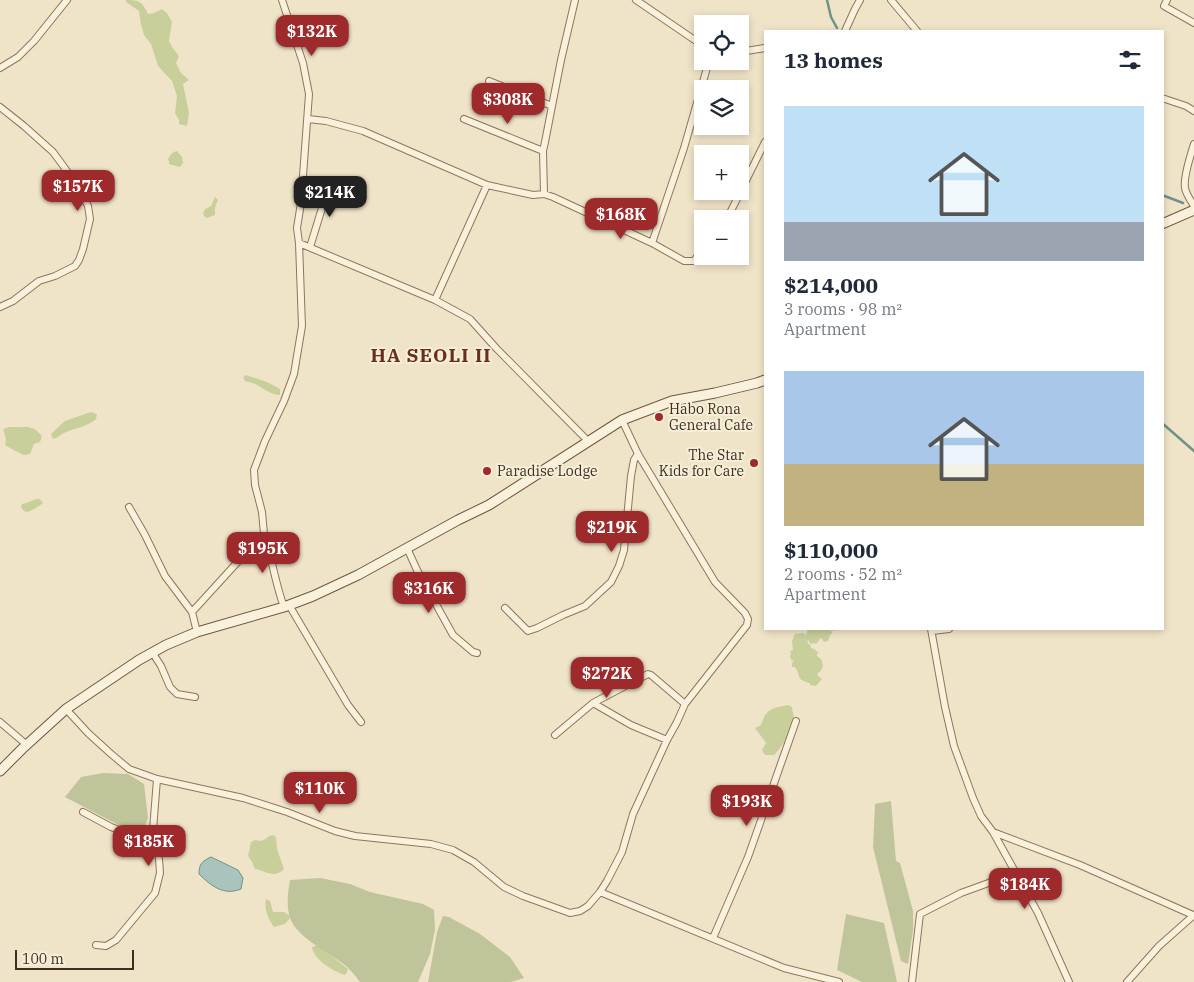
<!DOCTYPE html>
<html lang="en">
<head>
<meta charset="utf-8">
<style>
	:root { --surface:#fff; --page:#f2f2f3; --text:#1f2937; --muted:#747a83; --accent:#9e2a2b }
	body { margin:0; font-family:"IBM Plex Serif",serif; background:var(--page); color:var(--text); height:100vh; display:flex; flex-direction:column; font-size:19px; white-space:nowrap }
	* { box-sizing:border-box; margin:0 }
	p { font-size:16px; color:var(--muted) }
	.icon { flex:none; width:28px; height:28px; fill:none; stroke:currentColor; stroke-width:2; stroke-linecap:round; stroke-linejoin:round }
	.map { position:relative; flex:1; overflow:hidden }
	.side { position:absolute; left:764px; top:30px; width:400px; height:600px; display:flex; flex-direction:column; background:var(--surface); border-radius:0px; box-shadow:0 2px 8px #0003 }
	.side>* { flex:none }
	.tools { position:absolute; left:694px; top:15px; display:grid; gap:10px }
	.tools a { display:grid; place-items:center; width:55px; height:55px; border-radius:0px; background:var(--surface); box-shadow:0 2px 8px #0003; font-size:25px }
	.scale { position:absolute; left:15px; bottom:12px; width:119px; box-sizing:border-box; padding-left:5px; border:2px solid #3d2e20; border-top:0; font-size:14px; line-height:18px; white-space:nowrap; color:#3d2e20; -webkit-text-stroke:4px #f7eed8; paint-order:stroke }
	.price { position:absolute; translate:-50% -42px; padding:0 11px; border-radius:10px; background:var(--accent); color:#fff; font-size:16px; line-height:32px; filter:drop-shadow(0 1px 2px #0008) }
	.price::after { content:''; position:absolute; left:50%; top:30px; width:15px; height:11px; margin-left:-8px; background:inherit; clip-path:polygon(0 0,100% 0,50% 100%) }
	.price.current { background:#222; color:#fff }
	ul { padding:0; list-style:none }
	li { display:grid; align-content:center; gap:10px; height:265px; padding:0 20px }
	li span { display:grid; place-items:center; height:155px; border-radius:0px; color:#555 }
	li>.icon { margin-inline-start:auto }
	span .icon { width:90px; height:90px; fill:#fffc; stroke-width:1 }
	li b { font-size:21px }
	h2 { display:flex; justify-content:space-between; align-items:center; height:60px; padding:0 20px; font-size:21px }
	.map>svg:first-child { display:block }
	.green { fill:#c9cf9b }
	.cemetery { fill:#bfc49a }
	.water { fill:#a9c4bc; stroke:#6f938a }
	.lines { fill:none; stroke-linecap:round; stroke-linejoin:round }
	.stream { stroke:#6f938a; stroke-width:2.5 }
	.minor-casing { stroke:#8d765c; stroke-width:8 }
	.secondary-casing { stroke:#6f573f; stroke-width:11 }
	.minor { stroke:#faf1dc; stroke-width:6 }
	.secondary { stroke:#faf1dc; stroke-width:9 }
	.poi-dot { fill:#9e2a2b; stroke:#f7eed8; stroke-width:2 }
	.labels { text-anchor:middle; dominant-baseline:central; stroke-width:4; stroke-linejoin:round; paint-order:stroke }
	.poi-label { font-size:14px; fill:#3d2e20; stroke:#f7eed8; text-anchor:start }
	.district-label { font-size:19px; font-weight:bold; letter-spacing:1px; fill:#6b2e1e; stroke:#f7eed8 }
</style>
</head>
<body>
<div class="map">
<svg width="1194" height="982" viewBox="0 0 1194 982">
	<rect width="100%" height="100%" fill="#f0e4c8"/>
	<path class="green" d="M126,0c13,0 16,1 22,14l6,-1 8,-4 5,4 5,9 -3,19 3,6 7,9 -3,7 5,10 8,7 -6,4 6,29 -2,13 -8,-2v-4l-4,-7 2,-17 -5,-15 -14,-15 -7,-22 -7,-9 -3,-10 -2,-14 -13,-9z
		M177,151l5,6 1,6 -3,4 -11,-3v-3l-1,-1c1,-4 4,-8 9,-9z
		M215,197l3,3 -3,7v8l-8,3 -3,-2 -1,-3 2,-4 6,-3z
		M246,375c12,4 23,7 34,14v6c-8,0 -16,-6 -23,-10 -3,-2 -8,-3 -12,-4l-2,-4z
		M91,412l6,2 -1,5c-9,8 -21,9 -32,14 -4,2 -6,5 -11,6l-2,-5 14,-13z
		M9,427h19l7,2 7,7 -2,6 -6,2 -4,10 -6,1c-6,-3 -13,-6 -19,-10l1,-6 -3,-10z
		M36,499h4l3,4c-5,4 -11,8 -17,9l-4,-3 -1,-3 1,-2 4,-1z
		M808,629h27l-1,2 -4,-1v1h2v2l-3,3h1l-2,5 -4,1 -3,-4 -5,6 -2,-1 -3,1 -2,-2v-2l-2,2 4,4v2l3,1 5,4 -2,1v2l4,3 2,7 -2,5 -2,1 -2,3 5,4 -6,7 -6,-1v-2c-14,-3 -9,-7 -15,-16h-3v-4l2,-2 -1,-1 -1,1 -2,-4 1,-4 -1,-2 3,-1 -1,-9 3,-7 8,-1 3,2z
		M788,705l4,2c0,4 2,8 2,12 0,9 -13,30 -20,36h-9l-3,-5 4,-7 -11,-15 6,-3c5,-16 11,-17 27,-20z
		M273,835l3,2 1,12 7,20c-9,10 -19,2 -29,0l-3,-7 -4,-6 3,-14 4,-2c11,3 10,-4 18,-5z
		M266,899l4,2 3,11h11l5,3 1,3 -5,6 -11,3c-6,-8 -10,-18 -8,-28z
		M317,945l31,24 -1,3 -2,3c-11,-3 -32,-16 -33,-28z"/>
	<path class="cemetery" d="M103,773l25,1 16,10 4,34 -4,10 -9,3 -11,-3 -59,-31 16,-20z
		M891,801l5,60 4,2 13,48v19l-5,34 -7,-3 -28,-114 2,-43z
		M320,878l30,6 20,8 53,12 11,6 1,20 -5,24 -12,28h-58c-5,-7 -11,-14 -18,-19 -16,-12 -45,-26 -52,-45 -4,-13 -2,-26 0,-38z
		M846,914l38,9 13,59h-35l-25,-12z
		M443,916l6,1 31,17 30,23 14,21 -13,4h-83l9,-50z"/>
	<path class="water" d="M211,857l27,13 5,8 -2,11c-17,7 -30,-3 -42,-15 0,-10 3,-13 12,-17z"/>
	<g class="lines">
		<path class="stream" d="M827,0l4,17 6,11
			M1162,195l21,8
			M1162,423l32,28"/>
		<defs>
			<path id="minor" d="M636,0l66,45
				M891,0l26,31
				M1167,0l-3,6 30,17
				M845,31l10,-22 5,-9
				M740,52l25,-4
				M0,68l18,-11 16,-16 33,-41
				M489,81l63,25
				M1162,98l24,8 8,5
				M0,107l24,19 29,26 25,34 10,20 2,13 -7,30 -4,11 -4,6 -20,10 -16,5 -26,20 -13,6
				M308,119l18,2 37,10 124,54 46,10 11,-1 9,3 99,46 32,18h10l8,-11
				M464,119l79,32
				M1194,144c-3,10 -11,33 -9,44 1,6 6,13 9,18
				M544,194l-1,-43 2,-9 16,-82 14,-60
				M727,219l38,-77
				M299,243l136,57 35,19 26,29 92,93
				M652,243l32,-95 25,-87
				M310,247l20,-65
				M435,300l52,-115
				M129,507l16,28 20,41 27,36
				M264,534c8,24 11,49 20,73
				M407,548l10,22 36,65 20,17 4,1
				M289,605l59,100 13,17
				M505,608l23,23 9,-3 26,-13 22,-9 26,-24 8,-16 5,-16 7,-74 3,-16 4,-6
				M931,629l14,78 9,39 19,52 8,18 12,16 45,81 31,69
				M932,631l17,-2
				M197,632l-5,-20 52,-57 20,-21 -2,-22 -7,-27 -1,-15 11,-29 19,-40 10,-27 8,-48 -3,-83 -2,-15 4,-25 8,-109 -6,-31 -21,-63
				M152,652l9,14 9,21 7,7 18,3
				M593,703l55,-29 3,1 34,29
				M66,709l22,24 22,20 19,16 28,10 86,19 44,14 48,19 20,5 76,8 22,6 21,12 30,25 19,9 47,17 10,-2 8,-5 12,-14 7,-11 15,-29 11,-38 34,-74 10,-18 8,-18 62,-79 1,-6 -3,-6 -30,-31 -77,-128 -16,-34
				M0,722l27,23
				M555,735l38,-32 38,22 36,15
				M83,812l28,15 26,10 16,-7
				M993,832l87,33 113,50
				M600,892l184,76 55,14
				M713,938l35,-81 48,-136
				M96,945l10,1 10,-6 39,-47 5,-20 -1,-14 -6,-29 4,-51
				M912,982l8,-68 41,-21 55,-20
				M1127,982l32,-36 35,-31"/>
			<path id="secondary" d="M1162,224l32,-14
				M0,771l22,-22 44,-40 73,-49 27,-15 31,-13 87,-25 29,-11 45,-21 100,-55 31,-15 133,-85 50,-19 43,-8 42,-10 8,-3"/>
		</defs>
		<use href="#minor" class="minor-casing"/>
		<use href="#secondary" class="secondary-casing"/>
		<use href="#minor" class="minor"/>
		<use href="#secondary" class="secondary"/>
	</g>
	<g class="poi-dot">
		<circle cx="659" cy="417" r="5"/>
		<circle cx="754" cy="463" r="5"/>
		<circle cx="487" cy="471" r="5"/>
	</g>
	<g class="labels">
		<g class="poi-label">
			<text x="669" y="409">Habo Rona<tspan x="669" dy="16">General Cafe</tspan></text>
			<text x="744" y="455" text-anchor="end">The Star<tspan x="744" dy="16">Kids for Care</tspan></text>
			<text x="497" y="471">Paradise Lodge</text>
		</g>
		<g class="district-label">
			<text x="431" y="355">HA SEOLI II</text>
		</g>
	</g>
</svg>
<div class="tools">
<a><svg class="icon" aria-label="locate" viewBox="0 0 24 24"><circle cx="12" cy="12" r="6"/><path d="M12 2v4M12 18v4M2 12h4M18 12h4"/></svg></a>
<a><svg class="icon" aria-label="layers" viewBox="0 0 24 24"><path d="M12 4l9 5-9 5-9-5zM3 14l9 5 9-5"/></svg></a>
<a>+</a>
<a>−</a>
</div>
<div class="scale">100 m</div>
<b class="price" style="left:312px;top:57px">$132K</b>
<b class="price" style="left:508px;top:125px">$308K</b>
<b class="price" style="left:78px;top:212px">$157K</b>
<b class="price current" style="left:330px;top:218px">$214K</b>
<b class="price" style="left:621px;top:240px">$168K</b>
<b class="price" style="left:612px;top:553px">$219K</b>
<b class="price" style="left:263px;top:574px">$195K</b>
<b class="price" style="left:429px;top:614px">$316K</b>
<b class="price" style="left:607px;top:699px">$272K</b>
<b class="price" style="left:320px;top:814px">$110K</b>
<b class="price" style="left:747px;top:827px">$193K</b>
<b class="price" style="left:149px;top:867px">$185K</b>
<b class="price" style="left:1025px;top:910px">$184K</b>
<section class="side">
<h2>13 homes<svg class="icon" aria-label="filters" viewBox="0 0 24 24"><path d="M4 7h16M4 17h16"/><circle cx="9" cy="7" r="2"/><circle cx="15" cy="17" r="2"/></svg></h2>
<ul>
<li><span style="background:linear-gradient(#bfe0f5 75%,#9aa5b1 0)"><svg class="icon" aria-label="home" viewBox="0 0 24 24"><path d="M3 11l9-7 9 7M6 9v11h12V9"/></svg></span><div><b>$214,000</b><p>3 rooms · 98 m²</p><p>Apartment</p></div></li>
<li><span style="background:linear-gradient(#a9c7e8 60%,#c2b280 0)"><svg class="icon" aria-label="home" viewBox="0 0 24 24"><path d="M3 11l9-7 9 7M6 9v11h12V9"/></svg></span><div><b>$110,000</b><p>2 rooms · 52 m²</p><p>Apartment</p></div></li>
</ul>
</section>
</div>
</body>
</html>
